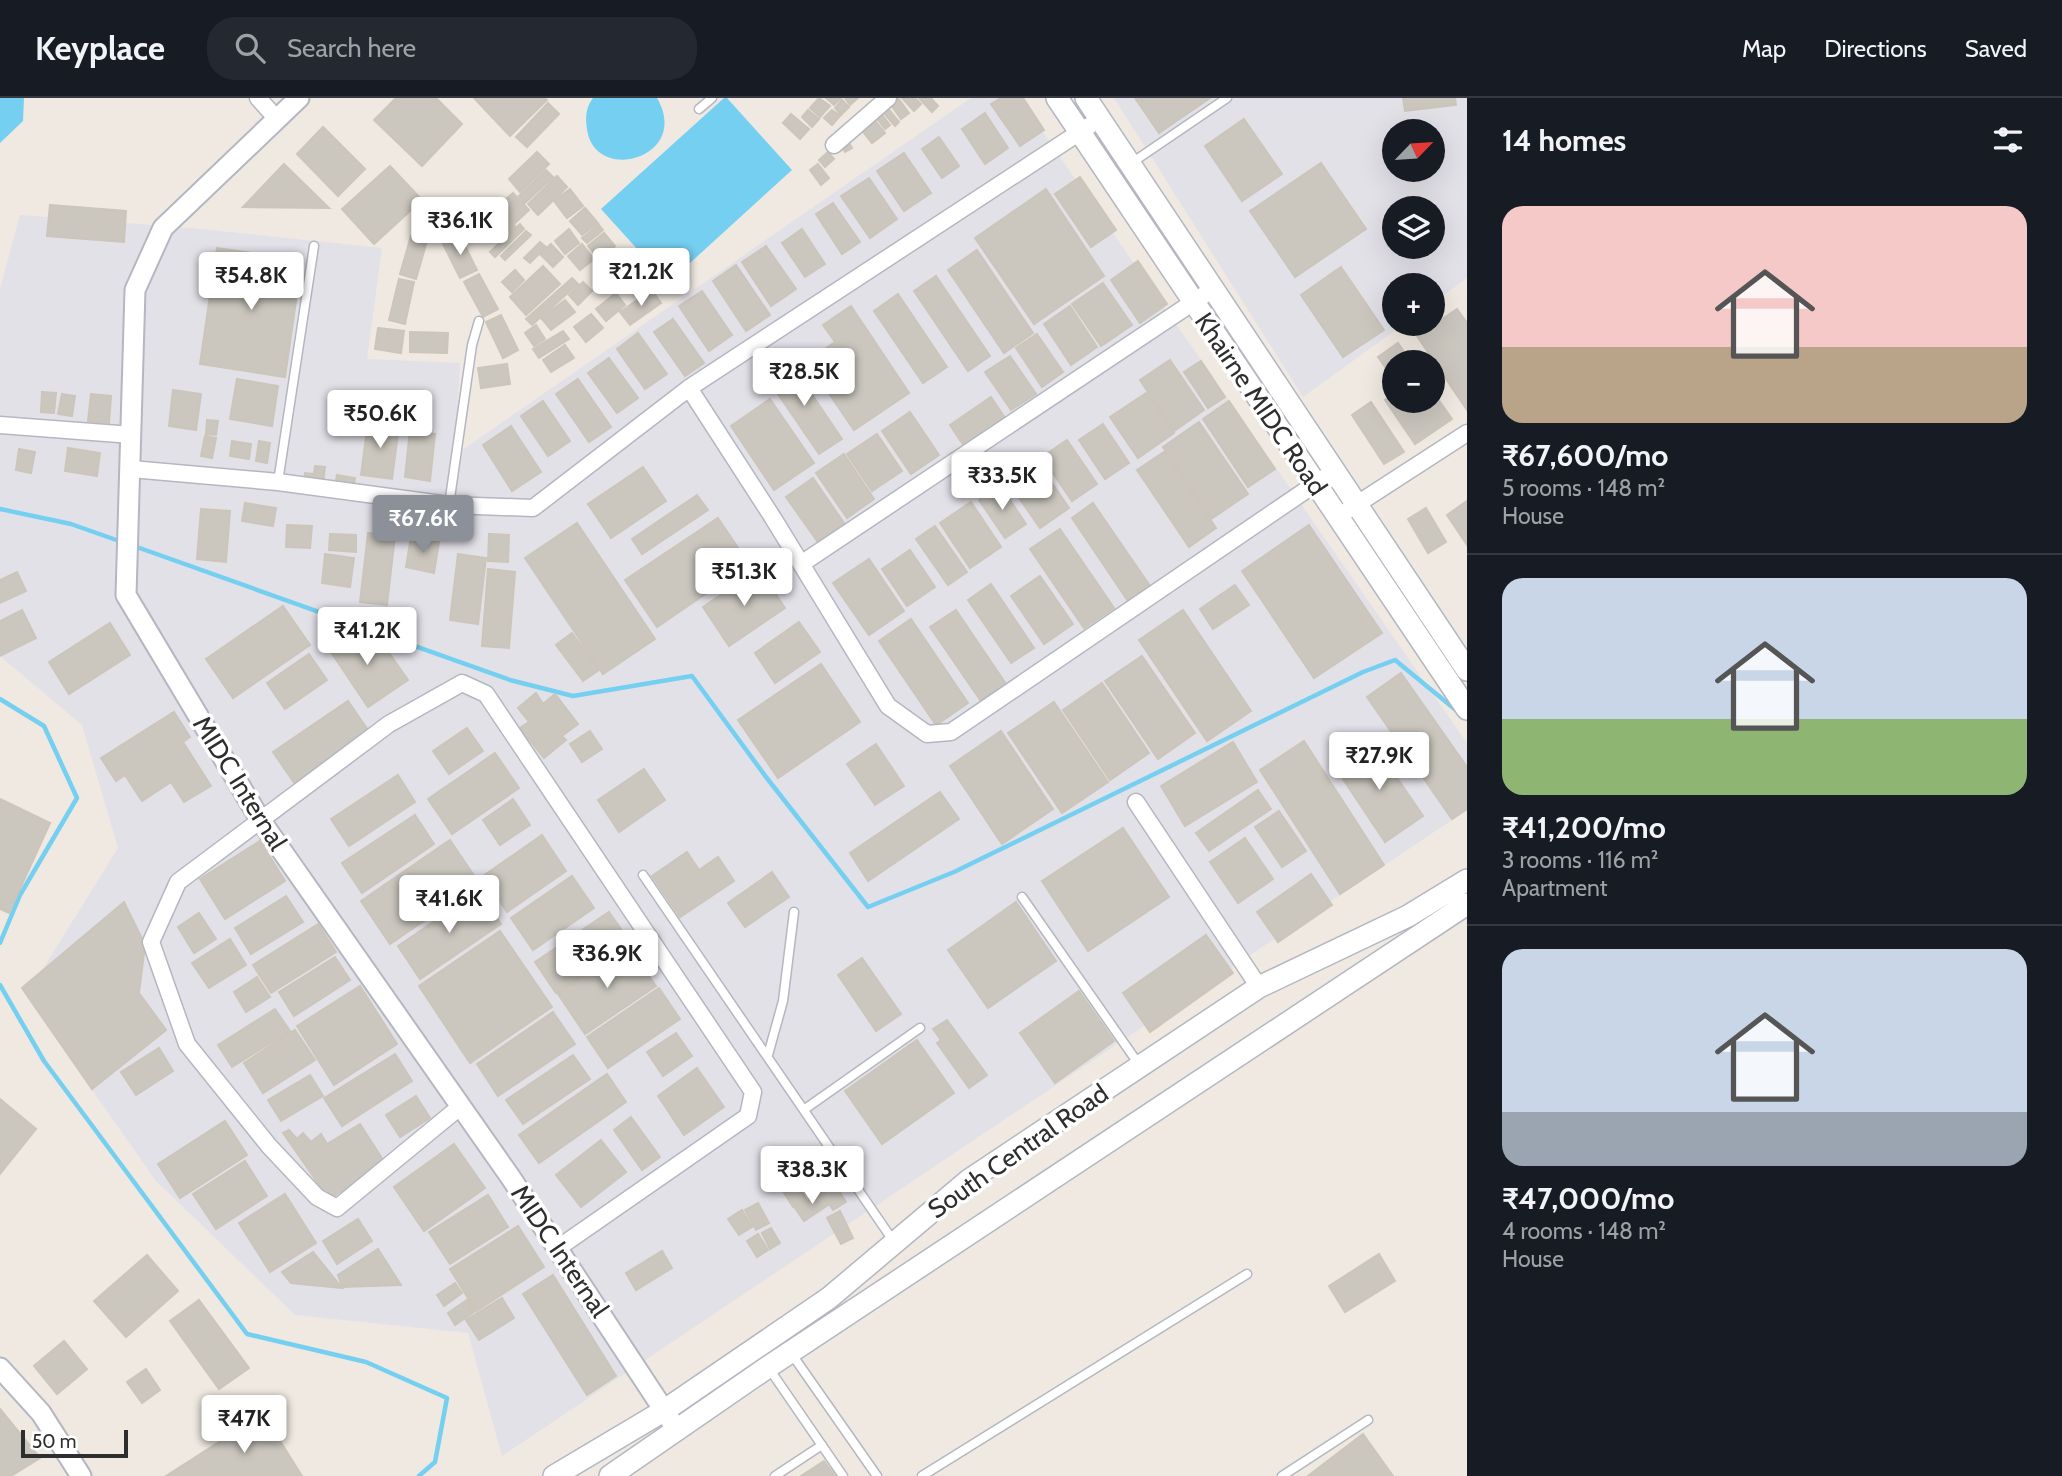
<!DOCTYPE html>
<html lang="en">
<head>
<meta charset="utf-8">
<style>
	:root { --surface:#171b24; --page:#242831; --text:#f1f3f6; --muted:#9ea1a6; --line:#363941; --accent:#8c9099 }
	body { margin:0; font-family:Cabin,sans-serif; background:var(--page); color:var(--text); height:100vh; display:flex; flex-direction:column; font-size:26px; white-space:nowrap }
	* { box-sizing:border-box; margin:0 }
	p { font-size:23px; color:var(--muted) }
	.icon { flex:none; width:38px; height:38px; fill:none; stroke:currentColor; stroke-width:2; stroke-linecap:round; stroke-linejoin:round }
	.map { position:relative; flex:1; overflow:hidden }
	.drawer { display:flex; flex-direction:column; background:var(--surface); width:595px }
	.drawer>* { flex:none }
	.needle { width:46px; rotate:65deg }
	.buttons { position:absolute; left:1382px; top:21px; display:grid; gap:14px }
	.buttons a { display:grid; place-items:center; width:63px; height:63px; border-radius:50%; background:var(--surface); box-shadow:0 7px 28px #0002; font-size:35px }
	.scale { position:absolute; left:21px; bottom:18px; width:107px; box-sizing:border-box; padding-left:7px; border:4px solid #2e2e2e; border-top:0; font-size:19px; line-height:24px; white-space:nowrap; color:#2e2e2e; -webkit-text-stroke:5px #fff; paint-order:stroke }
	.price { position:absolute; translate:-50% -60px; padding:0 16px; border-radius:7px; background:#fff; color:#222; font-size:23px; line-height:46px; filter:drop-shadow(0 2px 4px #0008) }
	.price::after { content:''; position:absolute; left:50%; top:42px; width:21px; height:16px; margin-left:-10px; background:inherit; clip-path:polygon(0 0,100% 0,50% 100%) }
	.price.current { background:var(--accent); color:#fff }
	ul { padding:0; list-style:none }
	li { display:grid; align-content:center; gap:14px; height:371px; padding:0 35px }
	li+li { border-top:2px solid var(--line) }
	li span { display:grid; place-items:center; height:217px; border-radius:21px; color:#555 }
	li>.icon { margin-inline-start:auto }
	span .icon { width:126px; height:126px; fill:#fffc; stroke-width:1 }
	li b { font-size:30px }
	h2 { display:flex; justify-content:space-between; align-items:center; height:84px; padding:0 35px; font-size:30px }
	header { display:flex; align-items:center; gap:42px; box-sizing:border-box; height:98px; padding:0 35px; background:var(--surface); border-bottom:2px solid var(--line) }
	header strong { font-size:33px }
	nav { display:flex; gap:38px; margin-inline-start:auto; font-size:24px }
	.search { width:490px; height:63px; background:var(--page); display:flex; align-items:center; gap:18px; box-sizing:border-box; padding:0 24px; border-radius:28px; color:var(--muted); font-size:26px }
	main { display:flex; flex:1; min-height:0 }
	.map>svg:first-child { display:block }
	.industrial { fill:#e3e1e8; fill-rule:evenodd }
	.water { fill:#75cff0 }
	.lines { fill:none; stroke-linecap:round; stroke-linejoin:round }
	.stream { stroke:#75cff0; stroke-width:4.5 }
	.building { fill:#cbc7bf; stroke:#cbc5ba; stroke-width:2 }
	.service-casing { stroke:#b4b7c1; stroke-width:11 }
	.minor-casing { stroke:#b4b7c1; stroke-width:19 }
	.tertiary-casing { stroke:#b4b7c1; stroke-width:23 }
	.secondary-casing { stroke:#b4b7c1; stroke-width:24 }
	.service { stroke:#fff; stroke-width:8 }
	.minor { stroke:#fff; stroke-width:16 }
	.tertiary { stroke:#fff; stroke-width:19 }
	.secondary { stroke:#fff; stroke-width:21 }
	.labels { text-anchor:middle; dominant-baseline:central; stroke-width:7; stroke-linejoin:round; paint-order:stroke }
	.street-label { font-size:26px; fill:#2e2e2e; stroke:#fff }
</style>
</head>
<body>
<header>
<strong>Keyplace</strong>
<div class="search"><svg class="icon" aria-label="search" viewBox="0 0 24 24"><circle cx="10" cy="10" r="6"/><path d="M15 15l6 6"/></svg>Search here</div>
<nav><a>Map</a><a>Directions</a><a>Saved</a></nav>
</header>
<main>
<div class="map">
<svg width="1467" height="1378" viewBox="0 0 1467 1378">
	<rect width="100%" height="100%" fill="#efe9e1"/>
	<path class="industrial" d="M971,0h48l448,645v67l-965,646 -34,-123 -173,-18 -139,-134 -130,-185 92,-148 -36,-123 -82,-69v-367l20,-74 171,13 191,20 -15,111 93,4 -5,92z
		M1114,0h353v180l-34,25v-18h-38v39h9l-101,73zM1395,33h38v39h-38zM1395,110h38v39h-38z"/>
	<path class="water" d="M0,0h24l-1,23 -23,22z
		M593,0h64c35,60 -63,87 -70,31 -2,-11 -1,-22 6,-31z
		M724,0h3l65,72 -124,113 -67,-74z"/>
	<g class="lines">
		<path class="stream" d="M0,411l71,15 51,18
			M134,448l376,134 63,16 119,-20 74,101 102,130 86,-35 409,-200 32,-12 62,51
			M0,601l44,27 33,72 -57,97 -20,48
			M0,887l44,76 203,273 119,28 81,36 -12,64 -16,14"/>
	</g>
	<path class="building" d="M396,0h40l26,26 -40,42 -48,-46z
		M474,0h70l3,2 -37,36z
		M819,0l11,8 -10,11 -10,-9z
		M826,0h15l-7,7z
		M845,0h13l-8,7z
		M895,0h3l11,15 -8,6 -12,-17z
		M902,0h13l6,6 -7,7z
		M919,0h12l7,8 -6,6z
		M1001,0h22l21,32 -24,16 -29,-42z
		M1135,0h75l-51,35z
		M1403,0h52l1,7 -51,6z
		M842,2l7,7 -8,8 -6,-7z
		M548,5l11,11 -32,33 -11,-10z
		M886,8l13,16 -4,4 -14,-16z
		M808,12l11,9 -7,8 -10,-10z
		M832,12l8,6 -8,9 -8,-7z
		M985,15l23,35 -23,16 -23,-35z
		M791,16l18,15 -9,10 -17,-16z
		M883,18l7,9 -5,4 -7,-9z
		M873,20l12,15 -13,10 -11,-14z
		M1244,21l38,55 -40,27 -37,-55z
		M323,29l42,42 -27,27 -41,-42z
		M939,39l20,29 -17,12 -20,-29z
		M847,41l5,9 -7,4 -5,-9z
		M537,54l12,12 -29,28 -11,-13z
		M828,54l6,7 -9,8 -6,-7z
		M904,55l27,40 -27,18 -27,-40z
		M1321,65l45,66 -71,48 -45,-66z
		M284,66l45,44 -86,-1z
		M818,66l11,14 -8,7 -11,-15z
		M390,68l32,34 -48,44 -32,-35z
		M546,72l7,7 -28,26 -6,-7z
		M557,78l10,11 -29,28 -10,-11z
		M1080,79l36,53 -25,17 -36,-53z
		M869,80l28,41 -27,19 -29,-42z
		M570,91l13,17 -16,12 -13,-17z
		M1046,91l58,87 -70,48 -59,-86z
		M513,95l16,17 -14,13 -16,-18z
		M489,104l12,12 -16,15 -12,-12z
		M833,105l27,39 -18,12 -26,-40z
		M50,107l76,6 -2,31 -77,-6z
		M585,110l13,15 -16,12 -12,-14z
		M505,116l10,12 -16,14 -10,-11z
		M437,117l10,13 -11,8 -10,-13z
		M520,126l4,5 -29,28 -5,-5z
		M599,127l4,5 -16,13 -5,-5z
		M569,131l10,14 -14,11 -10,-13z
		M802,131l23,35 -20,13 -23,-34z
		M526,133l5,4 -26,25 -4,-4z
		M604,135l11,13 -16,13 -11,-13z
		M411,138l16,5 -11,38 -16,-5z
		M460,138l17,34 -17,8 -17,-34z
		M540,144l6,5 -16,16 -6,-5z
		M551,146l12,13 -10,10 -13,-13z
		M582,146l12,15 -14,11 -12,-14z
		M766,148l30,43 -25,17 -29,-44z
		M217,150l85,12 -17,117 -85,-13z
		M977,152l56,83 -29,20 -56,-83z
		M1138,163l29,43 -27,19 -29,-43z
		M736,167l34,50 -24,16 -33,-50z
		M543,168l17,18 -34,31 -16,-18z
		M1341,169l43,63 -41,27 -42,-62z
		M515,172l9,10 -12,12 -10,-10z
		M479,176l19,35 -15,8 -19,-35z
		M936,178l54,80 -22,15 -54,-80z
		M572,180l6,6 -46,41 -6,-6z
		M399,181l15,3 -9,42 -16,-4z
		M583,184l9,9 -14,14 -9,-10z
		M1103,185l29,42 -31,21 -29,-42z
		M652,192l9,13 -31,22 -10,-13z
		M702,193l30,44 -23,16 -30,-45z
		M616,195l9,12 -19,16 -10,-12z
		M898,196l49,73 -24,16 -49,-72z
		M565,202l10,12 -24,18 -10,-12z
		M851,208l58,87 -55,37 -47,-69 28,-19 -12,-17z
		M1070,208l27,41 -26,18 -27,-41z
		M1457,211l10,14v87l-50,-74z
		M591,216l12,14 -17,14 -12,-15z
		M501,217l17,35 -15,8 -17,-36z
		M673,221l31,44 -19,13 -31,-44z
		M536,227l9,14 -11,7 -9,-13z
		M378,230l26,3 -3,22 -26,-4z
		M563,233l6,8 -30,19 -6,-9z
		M410,234l38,1 -1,20 -37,-1z
		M638,235l29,41 -22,15 -28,-40z
		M1037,236l26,38 -21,15 -26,-39z
		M1398,245l13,19h-16v19l-17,-24z
		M565,247l9,13 -23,14 -8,-12z
		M1010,258l26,38 -25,16 -26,-38z
		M609,260l29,40 -21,15 -29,-40z
		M1170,262l34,50 -30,21 -34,-51z
		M1201,263l24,36 -17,11 -24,-36z
		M790,264l52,77 -23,15 -52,-76z
		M507,266l3,20 -29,4 -3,-20z
		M237,281l41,7 -6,40 -42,-7z
		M578,281l33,48 -22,15 -33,-48z
		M173,292l28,4 -5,36 -27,-4z
		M42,294l14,1 -2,20 -13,-1z
		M1433,294l19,27 -37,25 -30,-44 10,-7v8h38z
		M1146,295l28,40 -36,25 -28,-41z
		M62,296l13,2 -3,20 -14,-2z
		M91,296l20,2 -2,27 -21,-2z
		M991,299l16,24 -41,28 -16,-24z
		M770,301l44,64 -40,27 -43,-64z
		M543,303l27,40 -22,15 -27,-40z
		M1229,303l46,68 -27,18 -45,-68z
		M1371,304l33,50 -20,12 -32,-49z
		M910,314l29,43 -28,19 -29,-43z
		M207,322l11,1 -2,14 -10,-1z
		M368,324l31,4 -7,53 -31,-4z
		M1199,324l49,72 -37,25 -48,-72z
		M1103,326l26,39 -24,16 -26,-39z
		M511,328l30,46 -29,19 -29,-46z
		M410,332l25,4 -5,47 -25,-4z
		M877,336l25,37 -30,20 -25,-37z
		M205,338l11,2 -4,20 -11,-2z
		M1067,342l30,44 -25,17 -30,-44z
		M232,343l19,3 -2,15 -19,-3z
		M259,343l11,2 -3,20 -11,-2z
		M68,350l32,5 -3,23 -32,-5z
		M19,351l16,3 -4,21 -15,-3z
		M1164,354l52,76 -27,19 -52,-77z
		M844,356l30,45 -27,19 -31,-45z
		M1037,363l32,47 -29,20 -32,-46z
		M315,368l10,1 -2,17 -19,-2 1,-9 9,1z
		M643,369l23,34 -55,37 -23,-34z
		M337,377l18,3 -2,15 -19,-2z
		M813,380l31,45 -27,18 -31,-44z
		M1000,387l26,39 -21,14 -26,-38z
		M697,397l11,15 -66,44 -10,-15z
		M1467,403v44l-20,-30z
		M971,404l30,45 -31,21 -30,-45z
		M245,405l31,5 -3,18 -31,-5z
		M1093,405l57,83 -22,15 -56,-83z
		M1426,410l20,34 -18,11 -20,-34z
		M201,411l29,2 -4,51 -29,-3z
		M718,420l31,46 -92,63 -32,-47z
		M577,425l78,116 -52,35 -78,-116z
		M287,427l25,1 -2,22 -24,-1z
		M1309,427l73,108 -68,45 -72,-107z
		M935,428l32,46 -19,13 -32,-46z
		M1060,431l54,79 -30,20 -54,-79z
		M368,435l27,3 -8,69 -27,-3z
		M330,436l26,1v17l-27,-2z
		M489,436l20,1 -1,27 -20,-1z
		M411,439l28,5 -5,31 -28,-6z
		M910,452l25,37 -28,19 -25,-37z
		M325,456l29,4 -4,29 -28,-4z
		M458,456l28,4 -8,66 -28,-4z
		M869,461l35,52 -35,24 -36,-52z
		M488,471l27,3 -6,76 -27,-2z
		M759,471l26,39 -56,38 -26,-39z
		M17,474l9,19 -26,12v-23z
		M1040,478l33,48 -29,20 -33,-48z
		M991,486l43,64 -23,15 -43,-63z
		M1235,487l14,20 -36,24 -13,-20z
		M283,508l27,39 -77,53 -27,-39z
		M22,512l14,28 -36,18v-35z
		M956,512l50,74 -25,17 -51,-74z
		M1183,512l68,101 -44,30 -68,-101z
		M911,521l57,84 -32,22 -57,-84z
		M799,524l21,30 -45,31 -20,-30z
		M110,525l20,32 -61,39 -20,-32z
		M354,530l14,20 12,-8 28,40 -40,27 -41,-61z
		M572,535l27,37 -16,11 -27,-36z
		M309,556l18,26 -42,29 -18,-26z
		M1142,558l53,77 -37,26 -53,-78z
		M821,566l39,58 -82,56 -40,-58z
		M1401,575l66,94v42l-15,10 -85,-122z
		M1102,585l47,70 -39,27 -47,-70z
		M536,595l7,11 12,-10 23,30 -16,12 4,4 -22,18 -24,-30 9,-6 -11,-14z
		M348,603l22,32 -75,51 -22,-32z
		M1054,604l54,80 -46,31 -54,-80z
		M174,614l16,25 -7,5 28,44 -27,16 -13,-20 -29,19 -17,-26 -9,6 -15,-23z
		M467,630l16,23 -34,23 -16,-23z
		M590,633l12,18 -20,13 -12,-18z
		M1001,633l52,78 -51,35 -52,-78z
		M1304,643l80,124 -44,29 -80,-124z
		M1372,643l51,75 -38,26 -50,-75z
		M1233,644l24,40 -72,44 -24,-40z
		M876,646l28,42 -29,19 -28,-41z
		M495,655l24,35 -67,46 -24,-35z
		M644,671l21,31 -46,32 -21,-32z
		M398,677l17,27 -66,44 -18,-27z
		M1258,692l13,19 -62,42 -13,-18z
		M940,694l19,27 -91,62 -18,-28z
		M0,701l50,24 -41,90 -9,-4z
		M513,701l17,26 -30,20 -17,-25z
		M1279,713l27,40 -24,16 -27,-40z
		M415,717l19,29 -72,49 -20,-30z
		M1123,730l46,69 -81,54 -46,-70z
		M542,737l24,36 -59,41 -24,-36z
		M1245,740l28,41 -35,24 -28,-41z
		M450,742l29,43 -89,61 -29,-43z
		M260,743l25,40 -60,38 -25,-40z
		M687,754l12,18 19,-13 16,24 -54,36 -28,-41z
		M772,774l17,25 -44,30 -17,-24z
		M1311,776l21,31 -54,37 -21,-30z
		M572,778l22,32 -61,42 -22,-32z
		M479,793l22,33 -81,55 -22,-33z
		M286,798l17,26 -52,32 -16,-26z
		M124,804l21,43 -6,48 27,37 -74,59 -70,-101z
		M1016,804l40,59 -68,47 -40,-58z
		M609,814l21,30 -74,51 -21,-31z
		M199,815l17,26 -22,14 -16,-26z
		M318,826l18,28 -65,41 -18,-28z
		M500,833l52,76 -82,56 -51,-77z
		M1206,837l27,38 -83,59 -27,-39z
		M230,841l16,26 -37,23 -17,-25z
		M628,848l28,40 -71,48 -27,-40z
		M335,859l15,23 -56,36 -15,-24z
		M862,860l39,56 -25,17 -38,-56z
		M257,879l13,20 -24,15 -12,-20z
		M360,888l37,58 -63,41 -37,-59z
		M659,890l21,31 -72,49 -21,-31z
		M1079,893l35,50 -59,42 -35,-50z
		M275,911l15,22 -58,36 -14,-22z
		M553,914l22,32 -77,52 -21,-32z
		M947,922l40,55 -18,13 -32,-45 4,-3 -8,-11z
		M295,932l20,30 -52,33 -19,-30z
		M676,935l16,23 -29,20 -16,-24z
		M917,942l37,53 -72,51 -37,-53z
		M159,950l14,23 -37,24 -15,-23z
		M395,956l17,27 -70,45 -18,-28z
		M573,957l17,24 -67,45 -17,-24z
		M697,970l27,39 -40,28 -26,-39z
		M607,976l19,28 -87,61 -20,-28z
		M310,977l13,21 -42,25 -13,-21z
		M416,998l14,22 -30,19 -14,-22z
		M0,1001l36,30 -36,45z
		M631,1019l29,40 -18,13 -28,-40z
		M225,1023l22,34 -67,43 -22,-34z
		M360,1026l25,39 -56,36 -46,-66 6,-3 8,9 6,-6 8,9 10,-8 6,10z
		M601,1042l25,32 -45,35 -25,-32z
		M454,1046l31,44 -61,43 -30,-44z
		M245,1063l22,35 -51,33 -23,-35z
		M792,1078l14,23 -13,8 -14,-22z
		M833,1084l13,20 -13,8 -13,-20z
		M819,1094l9,13 -24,16 -9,-13z
		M285,1096l31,49 -46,29 -31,-49z
		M488,1097l20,32 -58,37 -21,-32z
		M758,1105l11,20 -13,7 -11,-20z
		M742,1112l10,17 -13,8 -11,-16z
		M840,1113l13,27 -12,6 -14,-26z
		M358,1121l14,22 -35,23 -14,-23z
		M518,1128l26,41 -68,44 -26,-42z
		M771,1130l9,15 -10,6 -8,-16z
		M758,1136l10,16 -11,7 -10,-16z
		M378,1151l23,36 -59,2 -4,-12z
		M662,1153l10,17 -36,22 -10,-17z
		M313,1154l29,36 -51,-5 -9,-11z
		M1379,1156l16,27 -50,31 -16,-26z
		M147,1157l31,36 -52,46 -32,-36z
		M553,1177l63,101 -29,19 -64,-101z
		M455,1185l7,10 -18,13 -7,-11z
		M502,1200l12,20 -35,22 -13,-20z
		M199,1202l50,68 -30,21 -49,-68z
		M467,1202l7,12 -19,13 -7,-12z
		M64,1243l23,28 -30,25 -23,-28z
		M146,1271l14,21 -18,13 -15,-21z
		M0,1311l40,49 -29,18h-11z
		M263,1316l39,62h-136z
		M1363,1336l30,42h-85l26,-20z
		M824,1363l11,15h-34z"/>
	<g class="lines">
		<defs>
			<path id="service" d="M699,11l13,-11
				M1130,66l97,-66
				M278,384l36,-236
				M449,407l23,-160 7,-24
				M643,777l251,367
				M1022,799l118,169
				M768,957l15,-54 11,-89
				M805,1011l115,-81
				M791,1255l86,123
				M768,1269l75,109
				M775,1378l47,-31
				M922,1378l325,-202
				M1282,1378l86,-56"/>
			<path id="minor" d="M258,0l19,21
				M834,47l54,-47
				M689,290l84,130 115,188 39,28 24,-2 383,-261
				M0,327l132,10
				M131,371l147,13 171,23 84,3 156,-120 400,-262
				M1348,412l119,-77
				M801,466l412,-275
				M1136,704l123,185
				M461,1008l-124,102 -20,-11 -48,-51 -82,-102 -36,-102 27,-60 211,-158 73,-41 24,11 267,398 -5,24 -190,132"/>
			<path id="tertiary" d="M299,0l-136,130 -28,62 -9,305 135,226 250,357 162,246
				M0,1270l41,45 40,63"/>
			<path id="secondary" d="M1057,0l410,611
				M1086,0l381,572
				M554,1378l111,-66 164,-112 140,-118 290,-193 149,-71 59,-36
				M610,1378l158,-109 699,-463"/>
		</defs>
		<use href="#service" class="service-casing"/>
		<use href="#minor" class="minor-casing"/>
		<use href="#tertiary" class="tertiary-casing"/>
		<use href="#secondary" class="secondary-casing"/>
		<use href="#service" class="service"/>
		<use href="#minor" class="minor"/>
		<use href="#tertiary" class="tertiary"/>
		<use href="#secondary" class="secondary"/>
	</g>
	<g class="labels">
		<g class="street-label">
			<text transform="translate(1261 306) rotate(56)">Khairne MIDC Road</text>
			<text transform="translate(240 685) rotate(58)">MIDC Internal</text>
			<text transform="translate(1018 1053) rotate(-35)">South Central Road</text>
			<text transform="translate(560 1153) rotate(56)">MIDC Internal</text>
		</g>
	</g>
</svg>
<div class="buttons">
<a><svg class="needle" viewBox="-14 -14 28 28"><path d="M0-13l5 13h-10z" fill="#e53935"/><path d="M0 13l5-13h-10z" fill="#9ea1a6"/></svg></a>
<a><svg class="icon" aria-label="layers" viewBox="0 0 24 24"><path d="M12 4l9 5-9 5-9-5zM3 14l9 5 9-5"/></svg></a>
<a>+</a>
<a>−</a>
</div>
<div class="scale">50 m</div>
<b class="price" style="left:460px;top:159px">₹36.1K</b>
<b class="price" style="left:641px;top:210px">₹21.2K</b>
<b class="price" style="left:251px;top:214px">₹54.8K</b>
<b class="price" style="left:804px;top:310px">₹28.5K</b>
<b class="price" style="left:380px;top:352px">₹50.6K</b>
<b class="price" style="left:1002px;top:414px">₹33.5K</b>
<b class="price current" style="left:423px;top:457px">₹67.6K</b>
<b class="price" style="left:744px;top:510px">₹51.3K</b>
<b class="price" style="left:367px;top:569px">₹41.2K</b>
<b class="price" style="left:1379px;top:694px">₹27.9K</b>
<b class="price" style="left:449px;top:837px">₹41.6K</b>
<b class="price" style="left:607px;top:892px">₹36.9K</b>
<b class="price" style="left:812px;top:1108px">₹38.3K</b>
<b class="price" style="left:244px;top:1357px">₹47K</b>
</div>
<section class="drawer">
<h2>14 homes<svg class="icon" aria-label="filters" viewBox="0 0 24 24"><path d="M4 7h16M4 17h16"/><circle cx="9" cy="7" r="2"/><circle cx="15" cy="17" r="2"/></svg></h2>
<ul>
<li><span style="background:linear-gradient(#f6c9c9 65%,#b9a48a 0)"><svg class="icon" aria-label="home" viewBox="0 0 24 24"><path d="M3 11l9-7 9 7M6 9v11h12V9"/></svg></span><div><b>₹67,600/mo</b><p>5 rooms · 148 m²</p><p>House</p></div></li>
<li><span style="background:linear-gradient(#c9d6e8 65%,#8fb573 0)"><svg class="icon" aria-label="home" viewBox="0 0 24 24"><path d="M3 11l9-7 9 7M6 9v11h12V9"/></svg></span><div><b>₹41,200/mo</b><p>3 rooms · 116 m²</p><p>Apartment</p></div></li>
<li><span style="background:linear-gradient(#c9d6e8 75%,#9aa5b1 0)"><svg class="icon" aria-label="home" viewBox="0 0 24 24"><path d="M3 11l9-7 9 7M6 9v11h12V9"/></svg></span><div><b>₹47,000/mo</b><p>4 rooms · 148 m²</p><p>House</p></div></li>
</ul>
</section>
</main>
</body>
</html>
